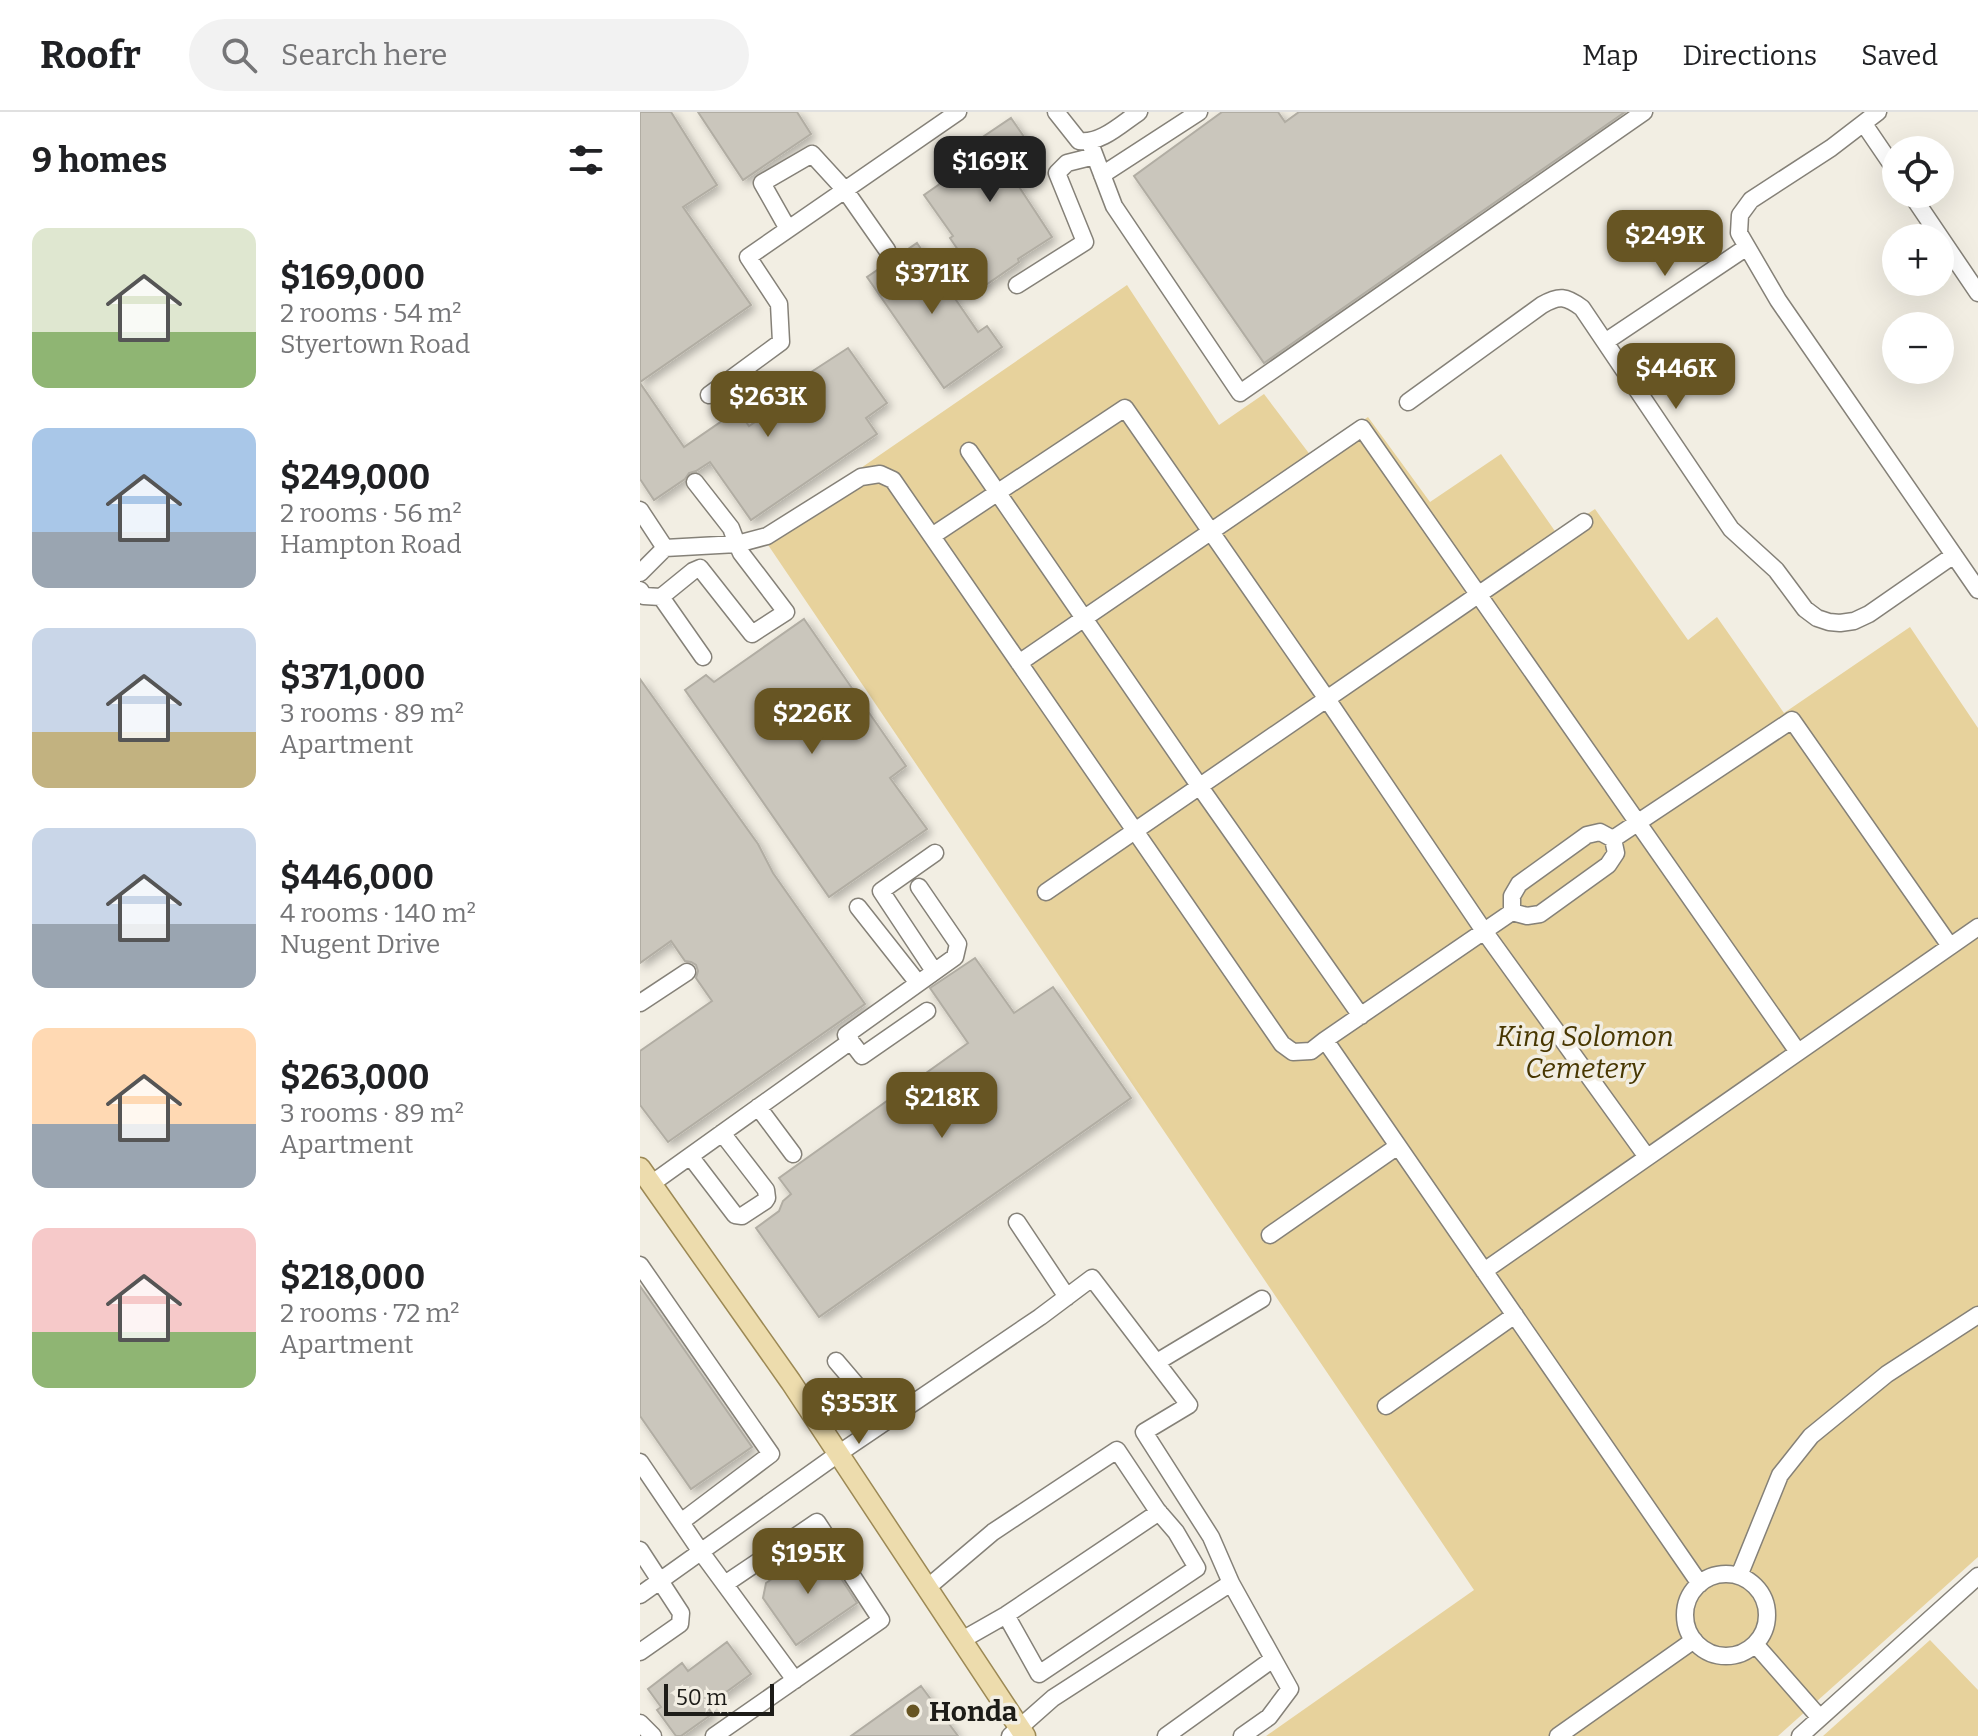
<!DOCTYPE html>
<html lang="en">
<head>
<meta charset="utf-8">
<style>
	:root { --surface:#fff; --page:#f2f2f2; --text:#202124; --muted:#757577; --line:#e0e0e0; --accent:#675523 }
	body { margin:0; font-family:Bitter,serif; background:var(--page); color:var(--text); height:100vh; display:flex; flex-direction:column; font-size:30px; white-space:nowrap }
	* { box-sizing:border-box; margin:0 }
	p { font-size:26px; color:var(--muted) }
	.icon { flex:none; width:44px; height:44px; fill:none; stroke:currentColor; stroke-width:2; stroke-linecap:round; stroke-linejoin:round }
	.map { position:relative; flex:1; overflow:hidden }
	.drawer { display:flex; flex-direction:column; background:var(--surface); width:640px }
	.drawer>* { flex:none }
	.fabs { position:absolute; left:1242px; top:24px; display:grid; gap:16px }
	.fabs a { display:grid; place-items:center; width:72px; height:72px; border-radius:50%; background:var(--surface); box-shadow:0 8px 32px #0002; font-size:40px }
	.scale { position:absolute; left:24px; bottom:20px; width:110px; box-sizing:border-box; padding-left:8px; border:4px solid #1d1c18; border-top:0; font-size:22px; line-height:28px; white-space:nowrap; color:#1d1c18; -webkit-text-stroke:6px #f2eee3; paint-order:stroke }
	.price { position:absolute; translate:-50% -68px; padding:0 18px; border-radius:16px; background:var(--accent); color:#fff; font-size:26px; line-height:52px; filter:drop-shadow(0 2px 4px #0008) }
	.price::after { content:''; position:absolute; left:50%; top:48px; width:24px; height:18px; margin-left:-12px; background:inherit; clip-path:polygon(0 0,100% 0,50% 100%) }
	.price.active { background:#222; color:#fff }
	ul { padding:0; list-style:none }
	li { display:flex; align-items:center; gap:24px; height:200px; padding:0 32px }
	li span { display:grid; place-items:center; flex:none; width:224px; height:160px; border-radius:16px; color:#555 }
	li>.icon { margin-inline-start:auto }
	span .icon { width:96px; height:96px; fill:#fffc; stroke-width:1 }
	li b { font-size:34px }
	h2 { display:flex; justify-content:space-between; align-items:center; height:96px; padding:0 32px; font-size:34px }
	header { display:flex; align-items:center; gap:48px; box-sizing:border-box; height:112px; padding:0 40px; background:var(--surface); border-bottom:2px solid var(--line) }
	header strong { font-size:38px }
	nav { display:flex; gap:44px; margin-inline-start:auto; font-size:28px }
	.search { width:560px; height:72px; background:var(--page); display:flex; align-items:center; gap:20px; box-sizing:border-box; padding:0 28px; border-radius:44px; color:var(--muted); font-size:30px }
	main { display:flex; flex:1; min-height:0 }
	.map>svg:first-child { display:block }
	.green { fill:#e7d29c }
	.building { fill:#cac6bc; stroke:#b1ada3; stroke-width:2; filter:url(#shadow) }
	.lines { fill:none; stroke-linecap:round; stroke-linejoin:round }
	.minor-casing { stroke:#858178; stroke-width:19 }
	.major-casing { stroke:#9c8955; stroke-width:23 }
	.minor { stroke:#fff; stroke-width:16 }
	.major { stroke:#eddcad; stroke-width:20 }
	.poi-dot { fill:#675523; stroke:#f2eee3; stroke-width:3 }
	.labels { text-anchor:middle; dominant-baseline:central; stroke-width:7; stroke-linejoin:round; paint-order:stroke }
	.park-label { font-size:28px; font-style:italic; fill:#483701; stroke:#f2eee3 }
	.poi-label { font-size:28px; font-weight:bold; fill:#1d1c18; stroke:#f2eee3; text-anchor:start }
</style>
</head>
<body>
<header>
<strong>Roofr</strong>
<div class="search"><svg class="icon" aria-label="search" viewBox="0 0 24 24"><circle cx="10" cy="10" r="6"/><path d="M15 15l6 6"/></svg>Search here</div>
<nav><a>Map</a><a>Directions</a><a>Saved</a></nav>
</header>
<main>
<section class="drawer">
<h2>9 homes<svg class="icon" aria-label="filters" viewBox="0 0 24 24"><path d="M4 7h16M4 17h16"/><circle cx="9" cy="7" r="2"/><circle cx="15" cy="17" r="2"/></svg></h2>
<ul>
<li><span style="background:linear-gradient(#dfe7d0 65%,#8fb573 0)"><svg class="icon" aria-label="home" viewBox="0 0 24 24"><path d="M3 11l9-7 9 7M6 9v11h12V9"/></svg></span><div><b>$169,000</b><p>2 rooms · 54 m²</p><p>Styertown Road</p></div></li>
<li><span style="background:linear-gradient(#a9c7e8 65%,#9aa5b1 0)"><svg class="icon" aria-label="home" viewBox="0 0 24 24"><path d="M3 11l9-7 9 7M6 9v11h12V9"/></svg></span><div><b>$249,000</b><p>2 rooms · 56 m²</p><p>Hampton Road</p></div></li>
<li><span style="background:linear-gradient(#c9d6e8 65%,#c2b280 0)"><svg class="icon" aria-label="home" viewBox="0 0 24 24"><path d="M3 11l9-7 9 7M6 9v11h12V9"/></svg></span><div><b>$371,000</b><p>3 rooms · 89 m²</p><p>Apartment</p></div></li>
<li><span style="background:linear-gradient(#c9d6e8 60%,#9aa5b1 0)"><svg class="icon" aria-label="home" viewBox="0 0 24 24"><path d="M3 11l9-7 9 7M6 9v11h12V9"/></svg></span><div><b>$446,000</b><p>4 rooms · 140 m²</p><p>Nugent Drive</p></div></li>
<li><span style="background:linear-gradient(#ffd9b3 60%,#9aa5b1 0)"><svg class="icon" aria-label="home" viewBox="0 0 24 24"><path d="M3 11l9-7 9 7M6 9v11h12V9"/></svg></span><div><b>$263,000</b><p>3 rooms · 89 m²</p><p>Apartment</p></div></li>
<li><span style="background:linear-gradient(#f6c9c9 65%,#8fb573 0)"><svg class="icon" aria-label="home" viewBox="0 0 24 24"><path d="M3 11l9-7 9 7M6 9v11h12V9"/></svg></span><div><b>$218,000</b><p>2 rooms · 72 m²</p><p>Apartment</p></div></li>
</ul>
</section>
<div class="map">
<svg width="1338" height="1624" viewBox="0 0 1338 1624">
	<defs>
		<filter id="shadow"><feDropShadow dx="4" dy="4" stdDeviation="4" flood-color="#0004"/></filter>
	</defs>
	<rect width="100%" height="100%" fill="#f2eee3"/>
	<path class="green" d="M487,173l92,140 45,-31 47,62 57,-39 62,85 71,-48 56,80 38,-25 93,131 29,-23 67,96 126,-86 68,101v829l-200,179h-512l208,-146 -712,-1054z
		M1290,1528l48,50v46h-155z"/>
	<path class="building" d="M0,0h31l46,73 -34,22 68,98 -111,77z
		M58,0h99l14,22 -68,46z
		M582,0h56l7,10 14,-10h326l-361,251 -130,-187z
		M371,6l27,39 -26,19 40,61 -34,22 1,3 -36,25 -33,-49 3,-2 -29,-41 30,-21 -7,-13z
		M277,131l61,89 9,-6 15,21 -58,41 -77,-111z
		M208,236l39,55 -21,15 11,16 -126,86 -41,-58 -14,9 -7,2 -4,6 -31,21 -14,-21v-96l44,64 54,-37 11,16 61,-42 -5,-8z
		M164,507l102,147 -16,12 37,51 -98,68 -144,-207 21,-15 8,7z
		M0,567l118,165 15,29 92,131 -197,138 -28,-37v-54l72,-50 -16,-23 2,-7 -2,-6 -5,-3 -6,-1 -14,-20 -31,22z
		M335,846l39,55 39,-26 78,111 -312,219 -63,-89 23,-17 4,-10 8,-7 -12,-16 189,-135 -38,-55z
		M0,1174l112,161 -61,42 -51,-73z
		M180,1434l37,57 -61,42 -33,-47 3,-15z
		M87,1530l24,32 -44,32 5,8 -31,22h-5l-19,-26 4,-3 -13,-18 34,-26 6,8z
		M281,1574l37,50h-107z"/>
	<g class="lines">
		<defs>
			<path id="minor" d="M416,0l23,29c22,3 42,-17 60,-29
				M1238,0l-47,36 -80,52 -11,15 -1,18 39,67 200,290
				M1224,12l32,47
				M450,31l24,63 126,187 404,-281
				M462,63l97,-63
				M1271,82l67,99
				M148,117l-26,-46 50,-29 33,36 42,60
				M377,173l68,-43 -28,-69 10,-10 28,-7
				M965,230l142,-95
				M69,283l72,-53 -2,-38 -31,-47 210,-145
				M768,290l134,-97c17,-10 24,-9 40,3l149,221 45,41 29,39 12,9 12,4 11,1 14,-2 15,-7 85,-59
				M329,339l231,336 161,229
				M55,370l36,46 6,16 30,-8 94,-59 19,-3 13,6 389,564 11,8 18,-1 14,-11 375,544
				M0,398l25,38
				M292,424l193,-128 202,291 157,232 163,226
				M0,461l25,-25
				M0,478l4,6 17,1 32,-26 7,-3 52,66 34,-22 -45,-59 -4,-9 -72,4
				M21,485l42,60
				M379,551l343,-235 436,624
				M960,720l13,7 3,14 -8,12 -68,49 -13,2 -15,-4v-16l7,-12 68,-49z
				M973,727l179,-119 158,226
				M279,775l39,57 -3,13 -109,78 16,21 65,-45
				M406,780l538,-370
				M218,795l60,76
				M294,859l-53,-80 54,-38
				M0,891l47,-31
				M685,928l187,-128
				M118,995l35,47
				M50,1044l45,59 7,1 23,-15 2,-3 -1,-8 -44,-57
				M11,1072l200,-143
				M377,1110l50,75
				M630,1123l128,-89
				M0,1153l131,189 -90,68
				M844,1159l494,-344
				M196,1249l23,27 20,6 16,21
				M517,1250l105,-63
				M746,1294l129,-91
				M0,1350l61,90 94,128
				M0,1438l41,63 -1,11 -40,28
				M1045 1503a41 41 0 1 1 82 0a41 41 0 1 1-82 0Z
				M1099,1464l41,-101 31,-39 76,-62 91,-59
				M591,1471l59,106 -21,28 -27,19
				M287,1476l66,-56 124,-82 40,60 19,22 21,36 -158,106 -33,-59
				M0,1483l198,-141 202,-137 52,-39 97,127 -45,27 67,105 20,46 -178,115 -43,38
				M322,1528l44,-25 153,-103
				M1115,1532l65,74
				M0,1611l13,13
				M74,1624l167,-116 -64,-98 -92,62
				M526,1624l107,-77
				M918,1624l136,-96
				M1160,1624l178,-160"/>
			<path id="major" d="M0,1056l151,214 234,354"/>
		</defs>
		<use href="#minor" class="minor-casing"/>
		<use href="#major" class="major-casing"/>
		<use href="#minor" class="minor"/>
		<use href="#major" class="major"/>
	</g>
	<circle class="poi-dot" cx="273" cy="1599" r="8"/>
	<g class="labels">
		<g class="park-label">
			<text x="945" y="924">King Solomon<tspan x="945" dy="32">Cemetery</tspan></text>
		</g>
		<g class="poi-label">
			<text x="289" y="1599">Honda</text>
		</g>
	</g>
</svg>
<div class="fabs">
<a><svg class="icon" aria-label="locate" viewBox="0 0 24 24"><circle cx="12" cy="12" r="6"/><path d="M12 2v4M12 18v4M2 12h4M18 12h4"/></svg></a>
<a>+</a>
<a>−</a>
</div>
<div class="scale">50 m</div>
<b class="price active" style="left:350px;top:92px">$169K</b>
<b class="price" style="left:1025px;top:166px">$249K</b>
<b class="price" style="left:292px;top:204px">$371K</b>
<b class="price" style="left:1036px;top:299px">$446K</b>
<b class="price" style="left:128px;top:327px">$263K</b>
<b class="price" style="left:172px;top:644px">$226K</b>
<b class="price" style="left:302px;top:1028px">$218K</b>
<b class="price" style="left:219px;top:1334px">$353K</b>
<b class="price" style="left:168px;top:1484px">$195K</b>
</div>
</main>
</body>
</html>
